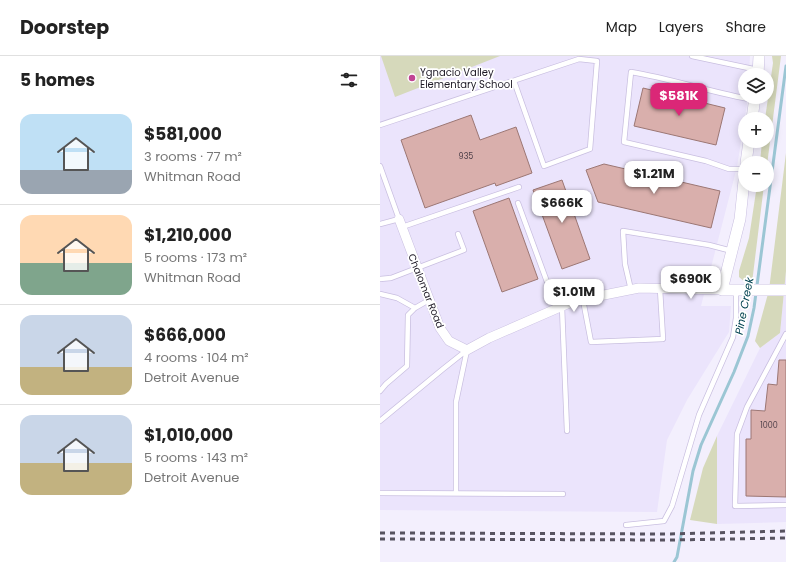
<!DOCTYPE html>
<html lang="en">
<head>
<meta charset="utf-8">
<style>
	:root { --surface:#fff; --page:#f6f6f6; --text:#222; --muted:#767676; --line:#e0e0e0; --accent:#db2777 }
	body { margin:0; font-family:Poppins,sans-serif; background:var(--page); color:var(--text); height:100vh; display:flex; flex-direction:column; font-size:15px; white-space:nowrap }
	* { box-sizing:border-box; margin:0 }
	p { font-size:13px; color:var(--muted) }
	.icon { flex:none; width:22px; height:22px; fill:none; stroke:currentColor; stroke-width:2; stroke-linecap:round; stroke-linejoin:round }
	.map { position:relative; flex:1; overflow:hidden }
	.drawer { display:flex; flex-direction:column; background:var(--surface); width:380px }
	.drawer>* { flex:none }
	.buttons { position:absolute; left:358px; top:12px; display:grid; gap:8px }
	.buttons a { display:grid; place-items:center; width:36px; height:36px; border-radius:50%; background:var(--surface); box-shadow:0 2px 10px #0003; font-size:20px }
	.price { position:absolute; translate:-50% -34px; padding:0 9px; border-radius:8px; background:#fff; color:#222; font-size:13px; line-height:26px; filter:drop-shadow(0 1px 2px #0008) }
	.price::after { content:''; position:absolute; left:50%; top:24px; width:12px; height:9px; margin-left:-6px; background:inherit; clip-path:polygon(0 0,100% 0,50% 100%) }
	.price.selected { background:var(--accent); color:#fff }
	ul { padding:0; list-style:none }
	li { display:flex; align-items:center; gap:12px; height:100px; padding:0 20px }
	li+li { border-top:1px solid var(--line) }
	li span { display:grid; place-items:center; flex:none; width:112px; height:80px; border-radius:12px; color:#555 }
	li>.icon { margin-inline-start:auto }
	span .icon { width:48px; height:48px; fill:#fffc; stroke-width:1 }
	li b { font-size:17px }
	h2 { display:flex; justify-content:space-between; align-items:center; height:48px; padding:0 20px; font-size:17px }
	header { display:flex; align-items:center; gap:24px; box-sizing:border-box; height:56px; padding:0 20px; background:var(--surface); border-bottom:1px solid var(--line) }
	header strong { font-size:19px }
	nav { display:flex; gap:22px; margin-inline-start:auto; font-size:14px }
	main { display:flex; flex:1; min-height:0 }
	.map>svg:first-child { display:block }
	.built { fill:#ebe4fc }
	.green { fill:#d6d9bb }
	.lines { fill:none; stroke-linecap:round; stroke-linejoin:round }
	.stream { stroke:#9bc6d4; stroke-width:3 }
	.building { fill:#d9afac; stroke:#9c7774 }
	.service-casing { stroke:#c9bfe0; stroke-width:6 }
	.minor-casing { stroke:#c9bfe0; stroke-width:10 }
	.tertiary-casing { stroke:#c9bfe0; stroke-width:12 }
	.service { stroke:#fff; stroke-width:4.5 }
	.minor { stroke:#fff; stroke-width:9 }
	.tertiary { stroke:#fff; stroke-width:11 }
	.rail { stroke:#575360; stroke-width:3; stroke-dasharray:5 5; stroke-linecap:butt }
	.poi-dot { fill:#c14493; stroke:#fff; stroke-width:1.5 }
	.labels { text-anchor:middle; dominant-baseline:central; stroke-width:3.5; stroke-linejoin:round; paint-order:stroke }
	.number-label { font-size:8px; fill:#4d3f48 }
	.poi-label { font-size:10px; fill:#1e1a26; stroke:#fff; text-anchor:start }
	.street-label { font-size:10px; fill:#1e1a26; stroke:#fff }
	.water-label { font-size:11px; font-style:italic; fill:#004150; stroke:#fff }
</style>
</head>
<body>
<header>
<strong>Doorstep</strong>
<nav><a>Map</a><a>Layers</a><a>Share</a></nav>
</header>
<main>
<section class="drawer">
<h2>5 homes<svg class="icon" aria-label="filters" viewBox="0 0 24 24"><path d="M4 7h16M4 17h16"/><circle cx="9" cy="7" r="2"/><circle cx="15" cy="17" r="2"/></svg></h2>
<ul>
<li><span style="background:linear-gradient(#bfe0f5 70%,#9aa5b1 0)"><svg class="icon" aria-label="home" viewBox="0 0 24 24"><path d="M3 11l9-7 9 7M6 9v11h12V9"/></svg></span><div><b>$581,000</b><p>3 rooms · 77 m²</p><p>Whitman Road</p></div></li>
<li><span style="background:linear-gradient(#ffd9b3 60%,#7fa58c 0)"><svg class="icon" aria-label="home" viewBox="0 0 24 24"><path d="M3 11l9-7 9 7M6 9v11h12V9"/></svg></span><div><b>$1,210,000</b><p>5 rooms · 173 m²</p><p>Whitman Road</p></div></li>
<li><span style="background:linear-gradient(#c9d6e8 65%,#c2b280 0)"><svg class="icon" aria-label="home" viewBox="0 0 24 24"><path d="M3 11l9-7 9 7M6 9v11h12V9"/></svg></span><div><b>$666,000</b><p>4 rooms · 104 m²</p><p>Detroit Avenue</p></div></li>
<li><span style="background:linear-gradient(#c9d6e8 60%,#c2b280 0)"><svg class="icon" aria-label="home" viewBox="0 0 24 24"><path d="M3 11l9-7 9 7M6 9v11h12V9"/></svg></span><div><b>$1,010,000</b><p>5 rooms · 143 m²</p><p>Detroit Avenue</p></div></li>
</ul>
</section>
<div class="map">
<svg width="406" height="506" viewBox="0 0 406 506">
	<rect width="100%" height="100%" fill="#f3effd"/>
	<path class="built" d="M0,0h370l-1,19h-4v22l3,1 -11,69 -36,139h30l-2,26 -42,68 -20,40 -10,72 -277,-2z
		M406,215v251l-69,2v-88l43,-88 20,-15z"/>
	<path class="green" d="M1,0h119l-105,41z
		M392,0h9l-14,109v-2h-7l2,-22h5v-22h-2l8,-56z
		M406,97v118l-6,62 -20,15 -5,-7 14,-51z
		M377,129h7l-12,98h-6l-7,-6v-6l10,-33z
		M337,380v88l-27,-4 13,-52z"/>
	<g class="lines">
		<path class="stream" d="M294,506l3,-5 16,-86 8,-26 33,-73 14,-36 6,-28 32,-242"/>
	</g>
	<path class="building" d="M263,32l82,20 -9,37 -82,-19z
		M91,59l9,25 36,-13 16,46 -36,13 -1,-3 -70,25 -24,-68z
		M224,108l116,27 -9,37 -113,-26 -12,-32z
		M182,124l28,79 -28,10 -29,-79z
		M129,142l29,81 -36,13 -29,-81z
		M399,304h7v137l-40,-1v-57h5v-29l14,1 3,-27 9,1z"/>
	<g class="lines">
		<defs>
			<path id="service" d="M312,0l66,14
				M0,69l199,-66 18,2 -7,88 -46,17 -30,-85
				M0,110l19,53 -19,5
				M365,113h-16l-23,-8 -82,-19 7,-70c42,7 82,21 123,28
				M138,147l39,106
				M22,171l117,-40
				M0,223l11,-1 73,-28 -6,-16
				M251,234l-6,-26 -2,-33 86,14 23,6
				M0,238l17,4 18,10
				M203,244l8,42 72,-3 -3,-50
				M182,251l5,124
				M406,278l-39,73 -10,27 -2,72 51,-1
				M0,335l6,-7 21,-18 1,-51 7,-7 14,-8
				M0,365l63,-52 24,-19
				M0,437l183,1
				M76,437v-91l11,-52
				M246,469l38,-4 8,-15 27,-91 34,-78 3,-19v-28"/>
			<path id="minor" d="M19,163l41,109 9,13 18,9 22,-12 85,-37 65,-13 83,2"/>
			<path id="tertiary" d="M378,19l1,-19
				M372,63l3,-22
				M366,107l3,-22
				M365,115l-5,48 -18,71h64"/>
		</defs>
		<use href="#service" class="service-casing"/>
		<use href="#minor" class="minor-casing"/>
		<use href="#tertiary" class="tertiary-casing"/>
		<use href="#service" class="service"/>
		<use href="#minor" class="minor"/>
		<use href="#tertiary" class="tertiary"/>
		<path class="rail" d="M0,477l290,1 116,-3
			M0,483l290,1 116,-2"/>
	</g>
	<circle class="poi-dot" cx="32" cy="22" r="4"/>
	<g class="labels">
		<g class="number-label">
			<text x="86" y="100">935</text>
			<text x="389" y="369">1000</text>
		</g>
		<g class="poi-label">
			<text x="40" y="16">Ygnacio Valley<tspan x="40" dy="12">Elementary School</tspan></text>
		</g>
		<g class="street-label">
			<text transform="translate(46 235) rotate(68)">Chalomar Road</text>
		</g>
		<g class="water-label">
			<text transform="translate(364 250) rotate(-79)">Pine Creek</text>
		</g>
	</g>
</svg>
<div class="buttons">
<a><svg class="icon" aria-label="layers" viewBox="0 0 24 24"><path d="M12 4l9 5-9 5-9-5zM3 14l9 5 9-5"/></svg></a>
<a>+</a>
<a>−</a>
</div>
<b class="price selected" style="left:299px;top:61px">$581K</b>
<b class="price" style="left:274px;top:139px">$1.21M</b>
<b class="price" style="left:182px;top:168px">$666K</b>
<b class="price" style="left:311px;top:244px">$690K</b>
<b class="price" style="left:194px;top:257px">$1.01M</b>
</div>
</main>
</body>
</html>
